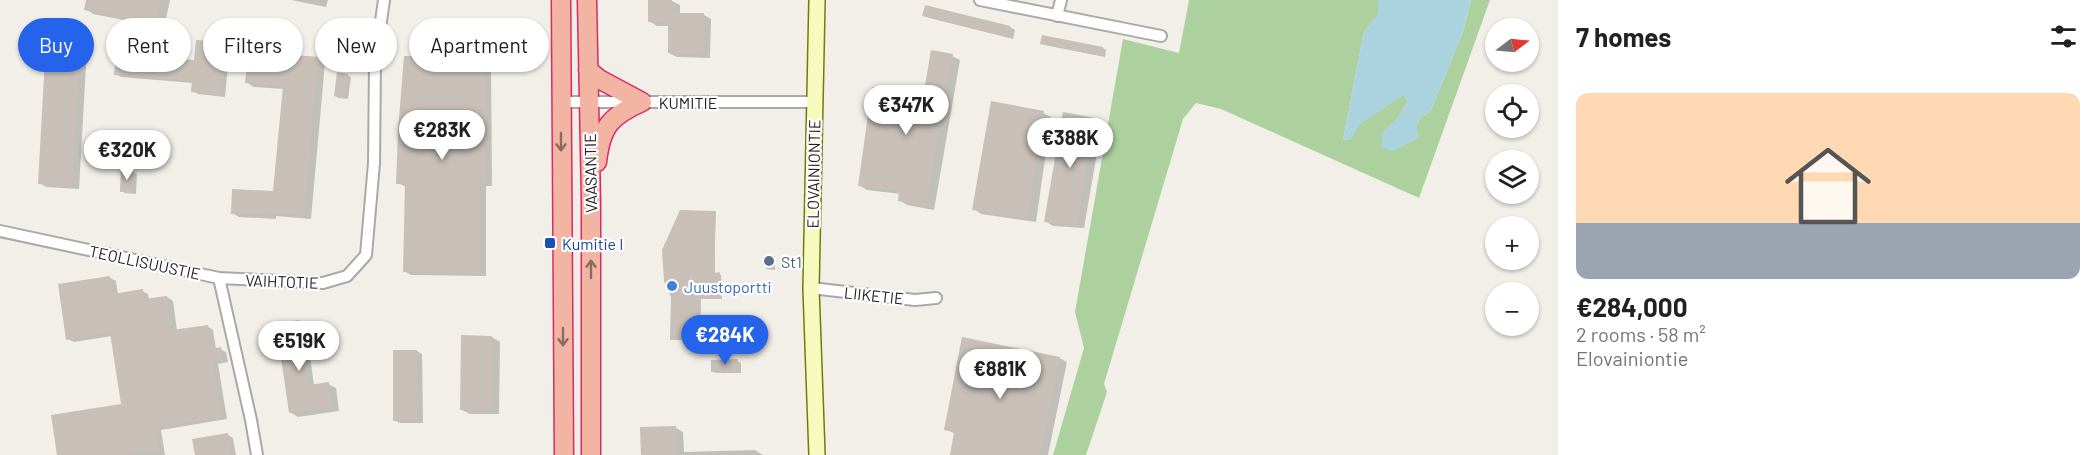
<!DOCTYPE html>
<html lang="en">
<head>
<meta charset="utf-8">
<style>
	:root { --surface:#fff; --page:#f6f6f6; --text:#202124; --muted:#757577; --accent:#2563eb }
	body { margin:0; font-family:Barlow,sans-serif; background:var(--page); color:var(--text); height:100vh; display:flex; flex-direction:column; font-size:22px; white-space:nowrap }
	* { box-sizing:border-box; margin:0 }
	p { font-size:20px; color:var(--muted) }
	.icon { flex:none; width:33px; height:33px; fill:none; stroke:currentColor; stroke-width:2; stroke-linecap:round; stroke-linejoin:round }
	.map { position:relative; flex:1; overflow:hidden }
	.panel { display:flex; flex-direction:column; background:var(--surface); width:540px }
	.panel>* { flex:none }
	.top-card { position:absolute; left:18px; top:18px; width:570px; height:54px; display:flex; gap:12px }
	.needle { width:39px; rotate:74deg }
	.fabs { position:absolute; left:1485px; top:18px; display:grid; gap:12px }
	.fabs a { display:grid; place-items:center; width:54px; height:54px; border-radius:50%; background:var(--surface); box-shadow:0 2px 4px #0004; font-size:30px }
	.price { position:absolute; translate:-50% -51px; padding:0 14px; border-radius:21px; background:#fff; color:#222; font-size:20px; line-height:39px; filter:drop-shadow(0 2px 3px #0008) }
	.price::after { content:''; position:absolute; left:50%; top:36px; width:18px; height:14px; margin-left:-9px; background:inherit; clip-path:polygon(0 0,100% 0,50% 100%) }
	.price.active { background:var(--accent); color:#fff }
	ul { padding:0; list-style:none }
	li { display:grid; align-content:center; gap:12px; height:318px; padding:0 18px }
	li span { display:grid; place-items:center; height:186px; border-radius:12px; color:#555 }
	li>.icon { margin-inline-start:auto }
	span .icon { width:108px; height:108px; fill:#fffc; stroke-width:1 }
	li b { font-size:26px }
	h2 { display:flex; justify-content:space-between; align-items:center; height:72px; padding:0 18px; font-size:26px }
	.pill { padding:0 21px; border-radius:27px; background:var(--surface); box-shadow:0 2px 4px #0004; font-size:21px; line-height:54px }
	.pill.active { background:var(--accent); color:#fff }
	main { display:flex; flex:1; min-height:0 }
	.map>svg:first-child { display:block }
	.forest { fill:#add19e }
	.water { fill:#aad3df }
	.shadow { fill:#0003 }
	.building { fill:#c7bfb8 }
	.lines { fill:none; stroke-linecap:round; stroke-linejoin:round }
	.minor-casing { stroke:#a9a9a9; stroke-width:14 }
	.secondary-casing { stroke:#707d05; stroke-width:18 }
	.trunk-casing { stroke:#dc2a67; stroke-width:21 }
	.minor { stroke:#fff; stroke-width:10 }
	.secondary { stroke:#f7fabf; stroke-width:15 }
	.trunk { stroke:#f2b4a3; stroke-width:18 }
	.oneway { stroke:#8a6b62 }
	.transit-dot { fill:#1a4fb4; stroke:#fff; stroke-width:2 }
	.service-dot { fill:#5c6f8a; stroke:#fff; stroke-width:2 }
	.shop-dot { fill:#3f7fe0; stroke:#fff; stroke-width:2 }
	.labels { text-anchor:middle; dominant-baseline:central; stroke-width:4.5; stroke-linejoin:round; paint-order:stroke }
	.street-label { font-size:16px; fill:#222; stroke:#fff }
	.transit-label { font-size:16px; fill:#164399; stroke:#fff; text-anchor:start }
	.service-label { font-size:16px; fill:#4e5e75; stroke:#fff; text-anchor:start }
	.shop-label { font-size:16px; fill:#366cbe; stroke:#fff; text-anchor:start }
</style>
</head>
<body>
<main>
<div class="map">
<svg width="1558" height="455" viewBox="0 0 1558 455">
	<rect width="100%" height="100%" fill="#f2efe9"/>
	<path class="forest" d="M1189,0h189v15l-14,17 -21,108 8,-1 8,-15 45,-30 4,7 -10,17 -15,14 36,6 -4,-9 5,-11 10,-6 33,-80 8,-32h19l-71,198 -198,-89 -25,-6 -13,16 -79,265 3,8 -21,63h-33l31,-107 -9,-36 48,-273 56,14z"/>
	<path class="water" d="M1378,0h93l-8,32 -33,80 -10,6 -4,10 3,10 -26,13 -12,-4 2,-15 15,-14 10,-17 -4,-6 -44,29 -9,15 -8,1 21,-108 14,-17z"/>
	<path class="shadow" d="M88,0h82l-6,28 -71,-14 -7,-5z
		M291,0h37l-2,7z
		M650,0l22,1 8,4v9l24,1 7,4 -1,39 -33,-1 -8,-4 1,-27h-13l-8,-5z
		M924,15l86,12 5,3 -2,9 -83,-21z
		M1043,36l60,12 3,2 -1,7 -60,-12z
		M197,41l27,3 6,3 -5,50 -27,-3 -5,-3v-8l-72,-6 -5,-3 79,-12z
		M79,44l8,4 -8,141 -32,-2 -8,-4z
		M273,44l8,4 -1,7 38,4 7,4 -14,156 -35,-3v3l-37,-2 -7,-4 43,-21 9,-103 -30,-2 -7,-4z
		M952,56l8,4 -26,150 -27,-5 -8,-5 2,-6 -34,-4 -8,-5 65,-86z
		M485,57l6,3 1,126h-6v90l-75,-1 -7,-4 2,-84 -8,-4z
		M347,75l4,2 -3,22 -9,-1 -4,-2z
		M1043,113l8,4 -15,105 -55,-8 -7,-5z
		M1094,120l8,4 -18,104 -31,-2 -8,-5z
		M133,172l4,2 -1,20 -11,-1 -4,-2z
		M715,213v61l6,1 1,24h-21l-1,41 -28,-1z
		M767,255l8,1v14l-9,-1z
		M110,278l6,3 2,14 24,-4 6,3 1,6 18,-3 6,4 4,30 30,-5 6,4 3,19h4l6,3 2,10 -10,2 9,55 -66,11 4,25h-107l64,-50 -10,-69 -38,6 -6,-3z
		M298,322l8,4 8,60 14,-2 8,4 3,23 -41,6 -8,-5z
		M463,337h29l8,5 -1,72h-29l-8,-4z
		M417,351l5,3 1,69h-23l-6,-3z
		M1059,358l8,4 -19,93h-97l4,-21 -9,-5z
		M737,361l4,2v10h-25l-3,-2z
		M676,428l7,4 1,20 71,-2 8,5h-121z
		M228,435l5,3 3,17h-40z"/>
	<path class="building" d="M86,0h75l-5,25 -72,-15z
		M648,0h24v13h32l-1,41 -35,-1v-30l-20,-1z
		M925,5l85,21 -3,11 -85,-21z
		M1042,35l61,12 -2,9 -61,-12z
		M46,40l34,2 -8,144 -34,-2z
		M196,40l28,2 -4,53 -29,-3 1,-11 -78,-6 2,-22 78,7z
		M249,41l25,2 -1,10 45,4 -14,159 -35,-3v2l-38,-1 1,-25 41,2 10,-105 -38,-3z
		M931,50l22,4 -27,153 -28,-6 1,-10 -41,-5 14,-99 51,10z
		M486,55v128h-6v90l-77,-1 2,-88h-9l2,-53 6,-75z
		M337,72l11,2 -3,24 -11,-2z
		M991,101l53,10 -16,108 -56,-9z
		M1063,112l32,6 -18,107 -33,-3z
		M121,170l13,1 -2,21h-12z
		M680,210l36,1 -2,62 6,-1 1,27h-21l-1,41h-29l1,-43 -7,-16 -2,-31z
		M110,276l3,18 30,-5 1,10 23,-3 5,34 36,-5 3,24 10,-2 2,12 -10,2 9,56 -66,10 3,23 -30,5h-72l-6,-40 70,-11 -11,-71 -44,7 -8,-56z
		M299,320l9,65 21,-3 3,25 -43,6 -13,-90z
		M461,335l31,1v75l-32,-1z
		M962,337l98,20 -20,98h-90l4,-23 -10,-2z
		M393,350h24v71h-24z
		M738,359v13h-27v-12z
		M676,426l1,29h-36l-1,-28z
		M228,433l3,22h-36l-3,-16z"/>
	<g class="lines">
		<defs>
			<path id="minor" d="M980,0l181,36
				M1057,16l4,-16
				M561,102h253
				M0,231l219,47 32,142 6,35
				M219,278l104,5 24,-7 19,-21 8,-92 1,-100 9,-63
				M811,288l104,12 21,-2"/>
			<path id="secondary" d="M817,0l-6,288 6,167"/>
			<path id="trunk" d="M561,0l3,455
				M587,0l4,202v253
				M588,70l11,9 43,23
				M597,162c4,-35 13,-46 45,-60"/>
		</defs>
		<use href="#minor" class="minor-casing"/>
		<use href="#secondary" class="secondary-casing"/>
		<use href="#trunk" class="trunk-casing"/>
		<use href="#minor" class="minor"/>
		<use href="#secondary" class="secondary"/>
		<use href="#trunk" class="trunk"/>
	</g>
	<defs><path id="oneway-shaft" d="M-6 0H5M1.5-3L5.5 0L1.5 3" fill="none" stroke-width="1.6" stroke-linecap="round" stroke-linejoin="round" transform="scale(1.5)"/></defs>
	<g class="oneway">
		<use href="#oneway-shaft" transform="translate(561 142) rotate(90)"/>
		<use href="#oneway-shaft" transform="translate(591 269) rotate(-90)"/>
		<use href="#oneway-shaft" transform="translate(563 337) rotate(90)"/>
	</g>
	<rect class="transit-dot" x="544" y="237" width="12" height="12" rx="3"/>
	<circle class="service-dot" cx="769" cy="261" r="6"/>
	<circle class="shop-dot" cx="672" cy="286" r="6"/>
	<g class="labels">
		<g class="street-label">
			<text x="688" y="102">KUMITIE</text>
			<text transform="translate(590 173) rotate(-91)">VAASANTIE</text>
			<text transform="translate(813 174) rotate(-89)">ELOVAINIONTIE</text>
			<text transform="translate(145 262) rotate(12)">TEOLLISUUSTIE</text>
			<text transform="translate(282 281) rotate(2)">VAIHTOTIE</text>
			<text transform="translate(874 295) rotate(6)">LIIKETIE</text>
		</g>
		<g class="transit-label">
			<text x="562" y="243">Kumitie I</text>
		</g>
		<g class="service-label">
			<text x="781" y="261">St1</text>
		</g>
		<g class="shop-label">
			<text x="684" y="286">Juustoportti</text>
		</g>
	</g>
</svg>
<div class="fabs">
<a><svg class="needle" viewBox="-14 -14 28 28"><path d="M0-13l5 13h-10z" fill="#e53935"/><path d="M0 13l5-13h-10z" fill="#757577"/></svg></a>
<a><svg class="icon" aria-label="locate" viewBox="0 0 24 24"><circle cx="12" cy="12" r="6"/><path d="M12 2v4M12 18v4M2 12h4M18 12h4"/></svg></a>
<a><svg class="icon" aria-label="layers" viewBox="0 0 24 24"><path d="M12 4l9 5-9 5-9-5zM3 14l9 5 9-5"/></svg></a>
<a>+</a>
<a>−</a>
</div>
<b class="price" style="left:906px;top:136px">€347K</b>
<b class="price" style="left:442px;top:161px">€283K</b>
<b class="price" style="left:1070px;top:169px">€388K</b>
<b class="price" style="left:127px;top:181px">€320K</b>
<b class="price active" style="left:725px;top:366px">€284K</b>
<b class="price" style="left:299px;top:372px">€519K</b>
<b class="price" style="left:1000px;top:400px">€881K</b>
<div class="top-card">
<a class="pill active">Buy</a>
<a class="pill">Rent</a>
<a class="pill">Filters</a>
<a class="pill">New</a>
<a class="pill">Apartment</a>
</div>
</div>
<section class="panel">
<h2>7 homes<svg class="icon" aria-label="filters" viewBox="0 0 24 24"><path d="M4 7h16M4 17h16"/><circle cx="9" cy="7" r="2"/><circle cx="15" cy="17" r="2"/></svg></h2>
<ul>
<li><span style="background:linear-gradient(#ffd9b3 70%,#9aa5b1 0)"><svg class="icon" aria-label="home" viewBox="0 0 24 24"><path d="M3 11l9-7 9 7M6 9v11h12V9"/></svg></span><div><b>€284,000</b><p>2 rooms · 58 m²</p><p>Elovainiontie</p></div></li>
</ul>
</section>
</main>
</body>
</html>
